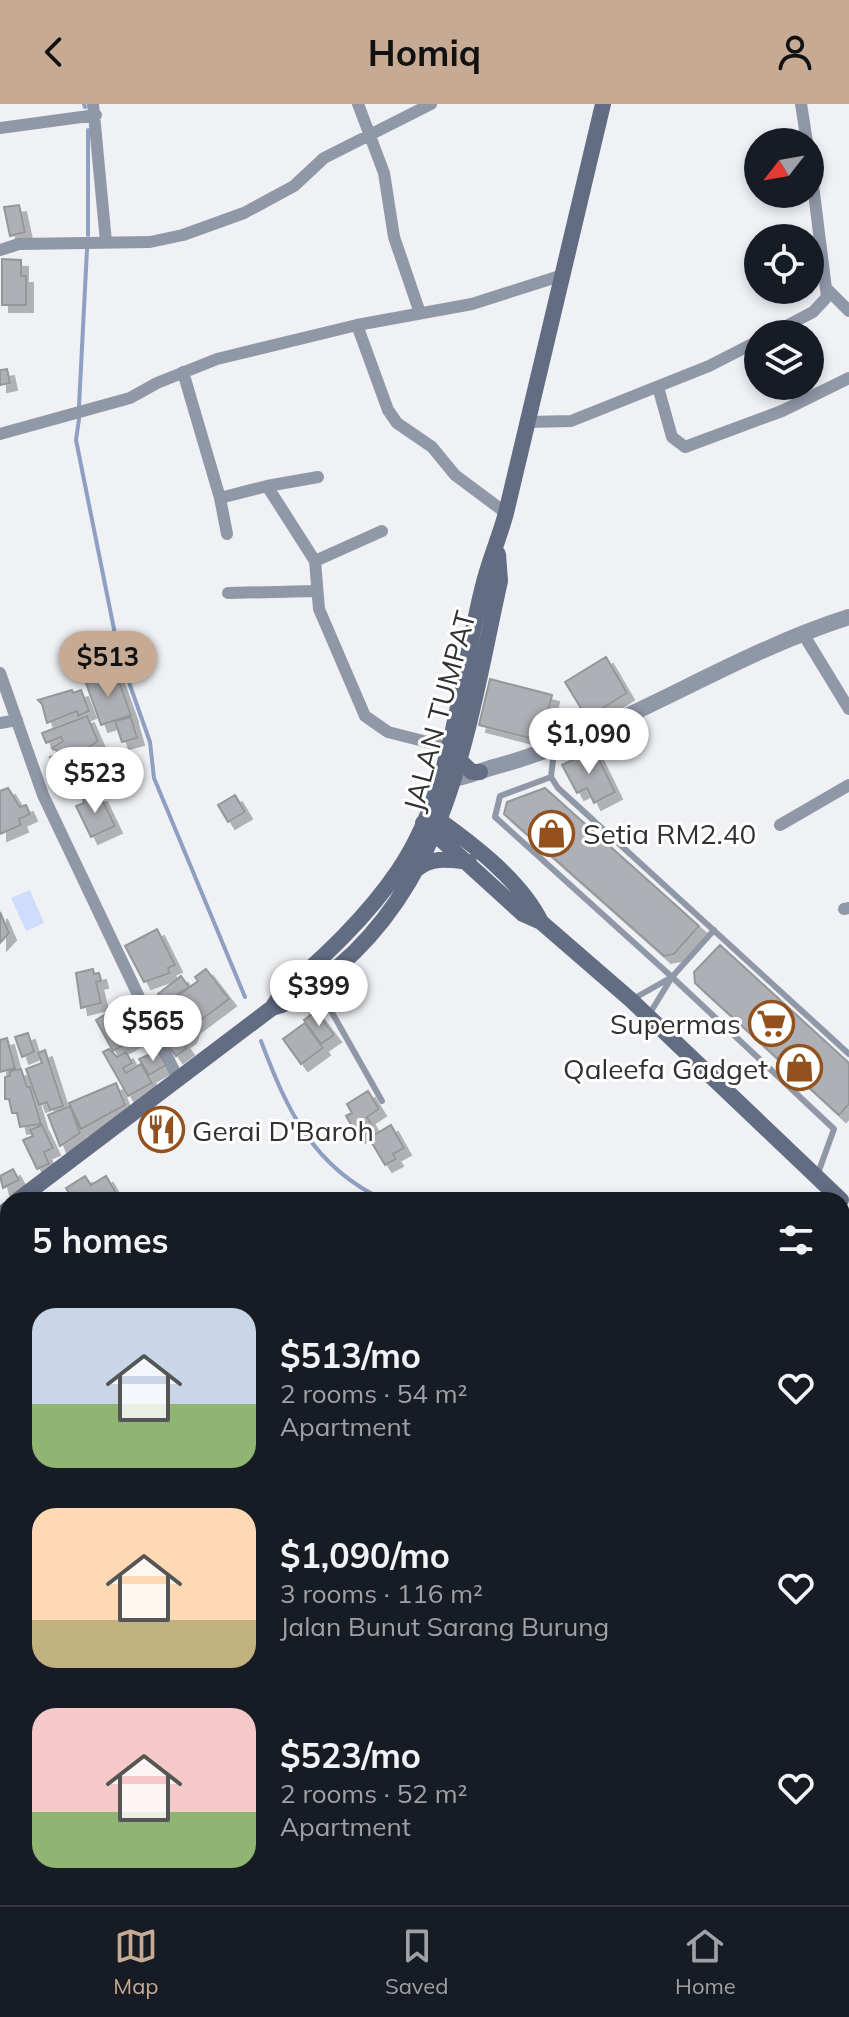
<!DOCTYPE html>
<html lang="en">
<head>
<meta charset="utf-8">
<style>
	:root { --surface:#171b24; --page:#20242c; --text:#f1f3f6; --muted:#9ea1a6; --line:#363941; --accent:#c6aa94 }
	body { margin:0; font-family:Mulish,sans-serif; background:var(--page); color:var(--text); height:100vh; display:flex; flex-direction:column; font-size:30px; white-space:nowrap }
	* { box-sizing:border-box; margin:0 }
	p { font-size:26px; color:var(--muted) }
	.icon { flex:none; width:44px; height:44px; fill:none; stroke:currentColor; stroke-width:2; stroke-linecap:round; stroke-linejoin:round }
	.map { position:relative; flex:1; overflow:hidden }
	.drawer { position:absolute; left:0px; top:1088px; width:850px; height:714px; display:flex; flex-direction:column; background:var(--surface); border-radius:24px 24px 0 0; box-shadow:0 4px 12px #0003 }
	.drawer>* { flex:none }
	.needle { width:52px; rotate:239deg }
	.fabs { position:absolute; left:744px; top:24px; display:grid; gap:16px }
	.fabs a { display:grid; place-items:center; width:80px; height:80px; border-radius:50%; background:var(--surface); box-shadow:0 4px 12px #0003; font-size:40px }
	.price { position:absolute; translate:-50% -68px; padding:0 18px; border-radius:28px; background:#fff; color:#222; font-size:26px; line-height:52px; filter:drop-shadow(0 2px 4px #0008) }
	.price::after { content:''; position:absolute; left:50%; top:48px; width:24px; height:18px; margin-left:-12px; background:inherit; clip-path:polygon(0 0,100% 0,50% 100%) }
	.price.active { background:var(--accent); color:#111 }
	ul { padding:0; list-style:none }
	li { display:flex; align-items:center; gap:24px; height:200px; padding:0 32px }
	li span { display:grid; place-items:center; flex:none; width:224px; height:160px; border-radius:24px; color:#555 }
	li>.icon { margin-inline-start:auto }
	span .icon { width:96px; height:96px; fill:#fffc; stroke-width:1 }
	li b { font-size:34px }
	h2 { display:flex; justify-content:space-between; align-items:center; height:96px; padding:0 32px; font-size:34px }
	header { display:flex; justify-content:space-between; align-items:center; height:104px; padding:0 32px; background:var(--accent); color:#111; font-size:36px; font-weight:700 }
	.menu { display:flex; justify-content:space-around; align-items:center; height:112px; border-top:2px solid var(--line); background:var(--surface); font-size:22px; color:var(--muted) }
	.menu a { display:grid; justify-items:center; gap:4px }
	.menu .active { color:var(--accent) }
	.map>svg:first-child { display:block }
	.green { fill:#cfddfc }
	.lines { fill:none; stroke-linecap:round; stroke-linejoin:round }
	.stream { stroke:#8f9fc2; stroke-width:4 }
	.building { fill:#aeb0b5; stroke:#94969a; stroke-width:2; filter:url(#shadow) }
	.path { stroke:#a6a7aa; stroke-width:2; stroke-dasharray:6 4; stroke-linecap:butt }
	.service { stroke:#9097a7; stroke-width:6 }
	.minor { stroke:#9097a7; stroke-width:12 }
	.tertiary { stroke:#9097a7; stroke-width:16 }
	.secondary { stroke:#626c83; stroke-width:16 }
	.labels { text-anchor:middle; dominant-baseline:central; stroke-width:6; stroke-linejoin:round; paint-order:stroke }
	.street-label { font-size:28px; fill:#303132; stroke:#fff }
	.poi-label { font-size:28px; fill:#303132; stroke:#fff; text-anchor:start }
</style>
</head>
<body>
<header><svg class="icon" aria-label="back" viewBox="0 0 24 24"><path d="M15 5l-7 7 7 7"/></svg>Homiq<svg class="icon" aria-label="person" viewBox="0 0 24 24"><circle cx="12" cy="8" r="4"/><path d="M4 21q1-7 8-7t8 7"/></svg></header>
<div class="map">
<svg width="849" height="1801" viewBox="0 0 849 1801">
	<defs>
		<filter id="shadow"><feDropShadow dx="7" dy="7" stdDeviation="0" flood-color="#0004"/></filter>
	</defs>
	<rect width="100%" height="100%" fill="#eff1f5"/>
	<path class="green" d="M30,786l14,33 -18,8 -15,-33z"/>
	<g class="lines">
		<path class="stream" d="M84,0l1,3
			M88,26v105
			M79,302l8,-157
			M79,315l-3,21 43,214 31,88 4,36 91,219
			M261,937c26,69 52,126 123,159
			M842,1456l7,4"/>
	</g>
	<path class="building" d="M19,101l6,27 -15,4 -6,-29z
		M2,155l19,1v16h5v29h-24z
		M7,265l3,14 -10,2v-15z
		M606,553l21,36 -40,25 -22,-36z
		M116,569l15,42 -30,10 -15,-42z
		M490,575l62,16 -11,46 -62,-16z
		M72,586l1,3 8,-3 8,21 -11,5 -1,-5 -30,12 -5,-19 -4,-4z
		M87,612l11,25 -13,9 2,5 -32,14 -5,-12 11,-4 -9,-5 11,-7 -2,-4 -15,6 -4,-10z
		M131,613l6,21 -15,4 -7,-21z
		M594,645l21,43 -21,11 -7,-15 -10,5 -15,-28z
		M8,684l12,19 6,-2 4,9 -11,5 2,6 -21,9v-43z
		M545,684l154,138 -25,28 -10,2 -160,-142 3,-12z
		M100,691l15,31 -24,11 -15,-31 8,-3 -1,-4z
		M235,691l10,17 -17,10 -10,-17z
		M0,808l9,21 -9,10z
		M157,825l18,36 -7,3 2,5 -26,9 -19,-36z
		M720,841l129,118v41l-10,11 -144,-132 -1,-11z
		M93,865l1,5 5,-1 2,8 -5,1 5,21 -20,5 -5,-35z
		M206,865l23,30 -36,27 -4,10 -7,5 5,7 -11,8 -13,-18 5,-4 -15,-20 45,-33 -3,-4z
		M181,872l8,11 -25,15 -6,-8z
		M316,907l18,24 -13,9 -17,-24z
		M130,908l13,23 -30,16 -17,-31 10,-6 5,8z
		M305,919l18,25 -22,16 -18,-25z
		M28,929l6,19 -12,5 -7,-20z
		M7,934l8,30 -15,4v-32z
		M109,945l8,8 9,-5 6,11 -9,5 3,5 15,-9 11,19 -24,13 -25,-44z
		M45,946l18,56 -13,4 -3,-8 -8,3 -13,-36 16,-6 -4,-10z
		M158,947l8,14 -17,10 -10,-16z
		M21,965l6,18h3l11,37 -21,3 -3,-14h-5l-3,-14h-4v-22l5,-1v-5z
		M116,979l9,22 -44,24 -12,-26z
		M368,987l11,18 -12,8 6,10 -15,9 -12,-20 6,-3 -5,-9z
		M70,1002l10,27 -20,13 -12,-31z
		M163,1012l11,16 -15,11 -11,-16z
		M42,1021l11,23 -9,4 5,12 -12,5 -14,-29 10,-4 -3,-6z
		M391,1021l13,23 -11,6 3,5 -11,6 -16,-27z
		M13,1065l6,11 -16,8 -3,-12z
		M85,1072l6,9 15,-9 14,24h-47l-7,-12z
		M0,1174l8,1v34l-8,-1z
		M8,1300v19h-8v-18z
		M0,1327h8v23h-8z
		M6,1559l2,27 -8,1v10v-37z
		M8,1588v17h-2l-4,-16z
		M8,1741l-1,25 -7,2v-25z
		M8,1779v15h14l2,7h-24v-19z
		M85,1794h10l2,7h-10z
		M341,1794h31l1,3 -29,4z"/>
	<g class="lines">
		<path class="path" d="M378,1794l3,7"/>
		<path class="service" d="M551,673l3,-26
			M672,873l162,152 -17,47
			M317,882l65,115
			M633,895l39,-22 42,-47
			M650,909l22,-36 -177,-160 5,-21 51,-19 7,11 291,266"/>
		<path class="minor" d="M93,0l13,138
			M358,0l26,69 10,64 26,76
			M801,0l6,38
			M0,24l96,-13
			M0,146l19,-6 131,-2 33,-7 61,-22 50,-27 30,-28 107,-54
			M827,185l22,22
			M357,221l31,85 9,13 35,24 23,28 51,38
			M771,230l42,-22 14,-15 -17,-136
			M183,268l37,126 7,36
			M658,283l14,50 13,10 97,-36 67,-33
			M528,318l43,-1 138,-55 49,-25
			M0,330l130,-36 27,-15 60,-24 140,-34 115,-21 91,-29
			M267,382l51,-9
			M220,394l47,-12 48,75 4,48 46,107 23,16 51,13
			M315,457l67,-30
			M228,489l88,-2
			M802,528l47,77
			M0,569l43,122 135,284
			M0,619l17,-3
			M780,721l69,-40
			M844,805l5,-1
			M0,1419h8
			M154,1801l33,-7"/>
		<path class="tertiary" d="M441,676c19,0 35,-8 53,-13 124,-33 232,-111 355,-150"/>
		<path class="secondary" d="M459,656l13,12h8
			M432,711c38,27 88,64 109,107
			M423,719l100,91 18,8 90,78 210,200
			M417,765c15,-13 34,-9 52,-7
			M272,904c27,-6 45,-24 66,-41 114,-97 131,-247 162,-386l-2,-27
			M18,1096l254,-192 9,-14c43,-37 85,-76 117,-123 57,-84 61,-194 86,-289 6,-24 16,-46 22,-69l97,-409
			M0,1112l8,-7"/>
	</g>
	<defs>
		<symbol id="shop-ring" viewBox="-11 -11 22 22"><circle r="9.5" fill="#fff" stroke="#92511d" stroke-width="1.5"/><path d="M-5-2.5h2.3a2.7 3.5 0 0 1 5.4 0H5L5.5 6h-11ZM-1.5-2.5h3a1.5 2.3 0 0 0-3 0Z" fill="#92511d"/></symbol>
		<symbol id="supermarket-ring" viewBox="-11 -11 22 22"><circle r="9.5" fill="#fff" stroke="#92511d" stroke-width="1.5"/><path d="M-6-5.5h2.5l.6 2H6L4.5 2H-2.5L-4.4-4H-6ZM-1.5 3.2a1.3 1.3 0 1 0 .1 0ZM3 3.2a1.3 1.3 0 1 0 .1 0Z" fill="#92511d"/></symbol>
		<symbol id="restaurant-ring" viewBox="-11 -11 22 22"><circle r="9.5" fill="#fff" stroke="#92511d" stroke-width="1.5"/><path d="M-5-6h1v4h1v-4h1v4h1v-4h1v5L-1.5 .5V6h-2V.5L-5-1ZM5-6V6H3V1.5H1.5Q1.5-4 5-6Z" fill="#92511d"/></symbol>
	</defs>
	<g fill-rule="evenodd">
		<use href="#shop-ring" x="526" y="704" width="51" height="51"/>
		<use href="#supermarket-ring" x="746" y="894" width="51" height="51"/>
		<use href="#shop-ring" x="774" y="938" width="51" height="51"/>
		<use href="#restaurant-ring" x="136" y="1000" width="51" height="51"/>
	</g>
	<g class="labels">
		<g class="street-label">
			<text transform="translate(439 607) rotate(-75)">JALAN TUMPAT</text>
		</g>
		<g class="poi-label">
			<text x="583" y="729">Setia RM2.40</text>
			<text x="741" y="919" text-anchor="end">Supermas</text>
			<text x="768" y="964" text-anchor="end">Qaleefa Gadget</text>
			<text x="192" y="1026">Gerai D'Baroh</text>
		</g>
	</g>
</svg>
<div class="fabs">
<a><svg class="needle" viewBox="-14 -14 28 28"><path d="M0-13l5 13h-10z" fill="#e53935"/><path d="M0 13l5-13h-10z" fill="#9ea1a6"/></svg></a>
<a><svg class="icon" aria-label="locate" viewBox="0 0 24 24"><circle cx="12" cy="12" r="6"/><path d="M12 2v4M12 18v4M2 12h4M18 12h4"/></svg></a>
<a><svg class="icon" aria-label="layers" viewBox="0 0 24 24"><path d="M12 4l9 5-9 5-9-5zM3 14l9 5 9-5"/></svg></a>
</div>
<b class="price active" style="left:108px;top:595px">$513</b>
<b class="price" style="left:589px;top:672px">$1,090</b>
<b class="price" style="left:95px;top:711px">$523</b>
<b class="price" style="left:319px;top:924px">$399</b>
<b class="price" style="left:153px;top:959px">$565</b>
<section class="drawer">
<h2>5 homes<svg class="icon" aria-label="filters" viewBox="0 0 24 24"><path d="M4 7h16M4 17h16"/><circle cx="9" cy="7" r="2"/><circle cx="15" cy="17" r="2"/></svg></h2>
<ul>
<li><span style="background:linear-gradient(#c9d6e8 60%,#8fb573 0)"><svg class="icon" aria-label="home" viewBox="0 0 24 24"><path d="M3 11l9-7 9 7M6 9v11h12V9"/></svg></span><div><b>$513/mo</b><p>2 rooms · 54 m²</p><p>Apartment</p></div><svg class="icon" aria-label="heart" viewBox="0 0 24 24"><path d="M12 20l-8-8c-3-5 5-10 8-4 3-6 11-1 8 4z"/></svg></li>
<li><span style="background:linear-gradient(#ffd9b3 70%,#c2b280 0)"><svg class="icon" aria-label="home" viewBox="0 0 24 24"><path d="M3 11l9-7 9 7M6 9v11h12V9"/></svg></span><div><b>$1,090/mo</b><p>3 rooms · 116 m²</p><p>Jalan Bunut Sarang Burung</p></div><svg class="icon" aria-label="heart" viewBox="0 0 24 24"><path d="M12 20l-8-8c-3-5 5-10 8-4 3-6 11-1 8 4z"/></svg></li>
<li><span style="background:linear-gradient(#f6c9c9 65%,#8fb573 0)"><svg class="icon" aria-label="home" viewBox="0 0 24 24"><path d="M3 11l9-7 9 7M6 9v11h12V9"/></svg></span><div><b>$523/mo</b><p>2 rooms · 52 m²</p><p>Apartment</p></div><svg class="icon" aria-label="heart" viewBox="0 0 24 24"><path d="M12 20l-8-8c-3-5 5-10 8-4 3-6 11-1 8 4z"/></svg></li>
</ul>
</section>
</div>
<nav class="menu">
<a class="active"><svg class="icon" aria-label="map" viewBox="0 0 24 24"><path d="M3 6l6-2 6 2 6-2v14l-6 2-6-2-6 2zM9 4v14M15 6v14"/></svg>Map</a>
<a><svg class="icon" aria-label="saved" viewBox="0 0 24 24"><path d="M7 4h10v16l-5-4-5 4z"/></svg>Saved</a>
<a><svg class="icon" aria-label="home" viewBox="0 0 24 24"><path d="M3 11l9-7 9 7M6 9v11h12V9"/></svg>Home</a>
</nav>
</body>
</html>
